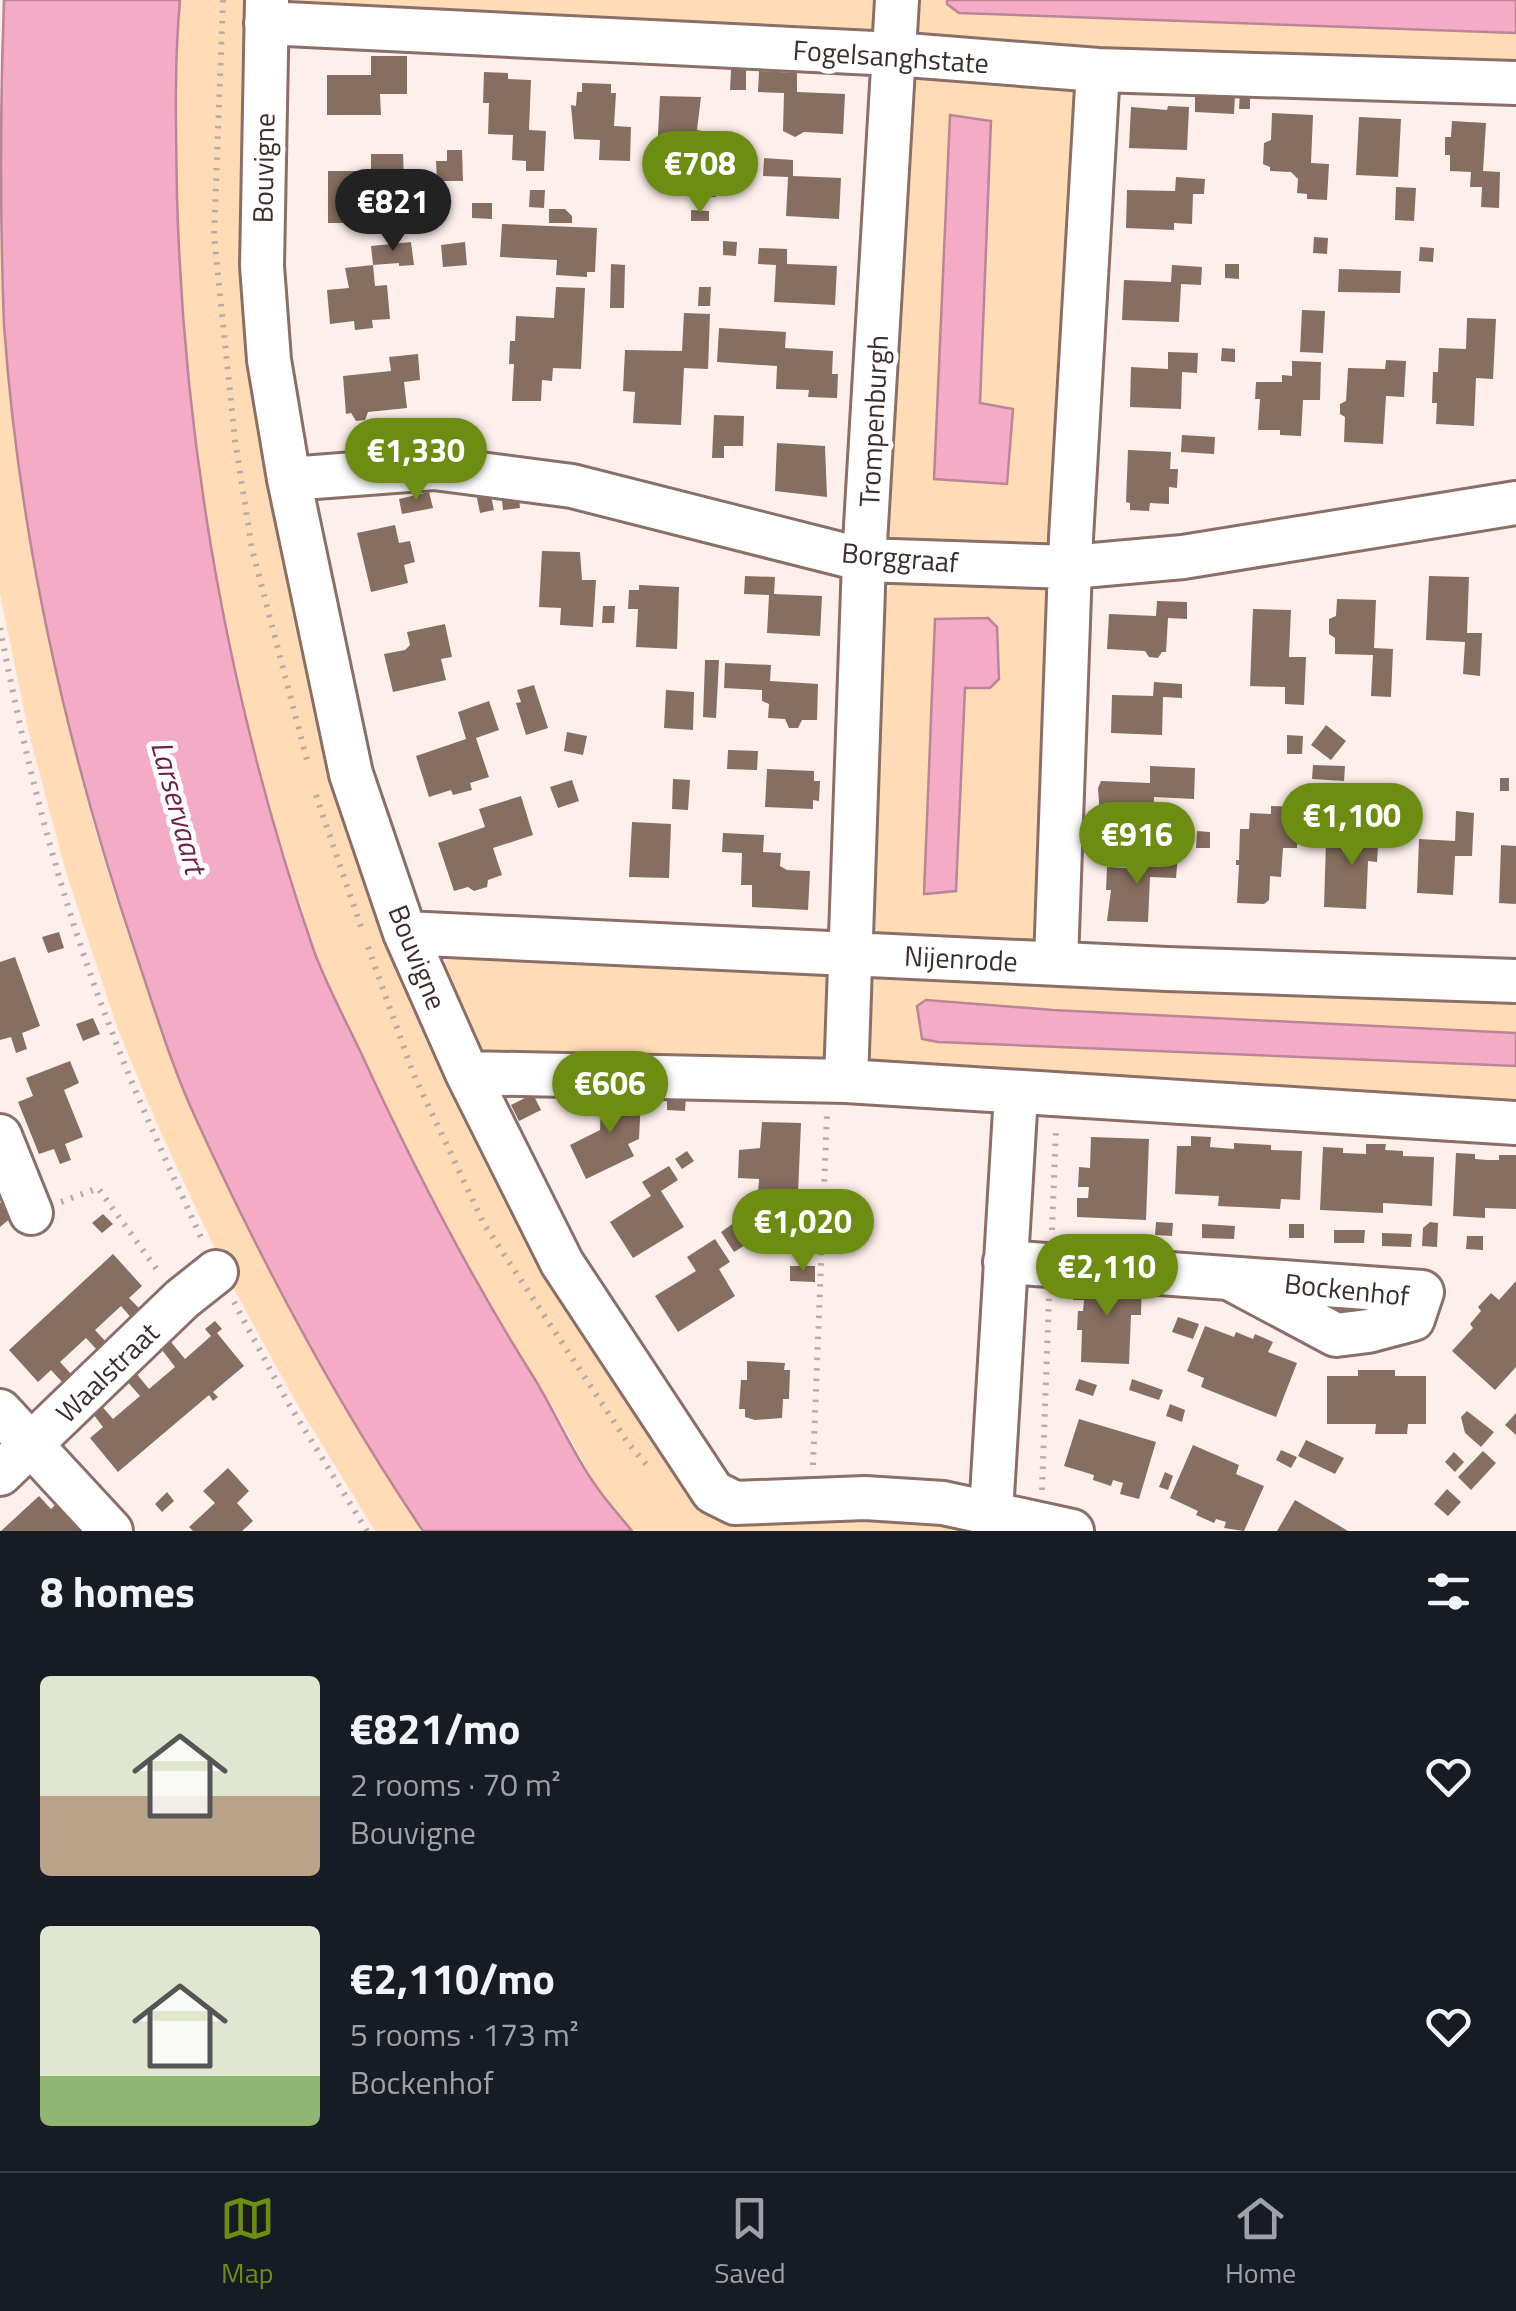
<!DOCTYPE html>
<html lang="en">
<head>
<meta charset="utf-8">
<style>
	:root { --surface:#171b24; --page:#20242c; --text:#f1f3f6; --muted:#9ea1a6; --line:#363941; --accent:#6c8d12 }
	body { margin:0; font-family:"Titillium Web",sans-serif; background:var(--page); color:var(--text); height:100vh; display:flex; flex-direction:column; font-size:38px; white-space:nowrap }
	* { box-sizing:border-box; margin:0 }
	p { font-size:32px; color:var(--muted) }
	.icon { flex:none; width:55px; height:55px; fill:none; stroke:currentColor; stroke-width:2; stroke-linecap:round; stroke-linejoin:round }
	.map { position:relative; height:1531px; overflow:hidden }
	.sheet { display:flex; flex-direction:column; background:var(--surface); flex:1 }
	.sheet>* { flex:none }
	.price { position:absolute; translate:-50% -85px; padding:0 22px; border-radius:35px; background:var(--accent); color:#fff; font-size:32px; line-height:65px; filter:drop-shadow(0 2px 5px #0008) }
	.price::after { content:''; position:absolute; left:50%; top:60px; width:30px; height:22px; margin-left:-15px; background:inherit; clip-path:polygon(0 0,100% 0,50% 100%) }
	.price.on { background:#222; color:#fff }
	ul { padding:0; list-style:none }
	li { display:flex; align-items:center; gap:30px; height:250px; padding:0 40px }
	li span { display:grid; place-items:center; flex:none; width:280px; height:200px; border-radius:10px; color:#555 }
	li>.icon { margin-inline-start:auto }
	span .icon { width:120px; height:120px; fill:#fffc; stroke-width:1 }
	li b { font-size:42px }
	h2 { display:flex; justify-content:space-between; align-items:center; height:120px; padding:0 40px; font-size:42px }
	.dock { display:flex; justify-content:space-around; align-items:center; height:140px; border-top:2px solid var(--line); background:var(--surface); font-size:28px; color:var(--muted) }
	.dock a { display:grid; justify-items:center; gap:5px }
	.dock .on { color:var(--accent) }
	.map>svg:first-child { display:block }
	.green { fill:#ffdcb5; fill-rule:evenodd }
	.water { fill:#f4abc5; stroke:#bc8597; stroke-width:2.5 }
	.building { fill:#866e60 }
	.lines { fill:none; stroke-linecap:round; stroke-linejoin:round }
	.minor-casing { stroke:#8a6e67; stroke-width:48 }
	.path { stroke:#b9aba8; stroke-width:6; stroke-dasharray:2.5 8; stroke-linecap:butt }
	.minor { stroke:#fff; stroke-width:42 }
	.labels { text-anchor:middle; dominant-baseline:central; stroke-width:10; stroke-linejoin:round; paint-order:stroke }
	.street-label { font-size:28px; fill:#3a2d2b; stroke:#fff }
	.water-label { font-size:30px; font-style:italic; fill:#711e44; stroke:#fff }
</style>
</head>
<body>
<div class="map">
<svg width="1516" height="1531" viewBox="0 0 1516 1531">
	<rect width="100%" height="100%" fill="#fdefec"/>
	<path class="green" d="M180,0h72l-3,88 118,775 354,651 112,-4 191,21h-392l-37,-47 -42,-77 -53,-84 -40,-71 -78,-151 -66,-147 -42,-131 -35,-129 -28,-146 -17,-123 -14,-126 -6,-232z
		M286,0h596l-2,33 -586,-22z
		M910,0h37v4l12,9 557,20v41l-602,-30z
		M917,73l155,7 7,21 -19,451 -170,-11 -4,-20 20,-426zM951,115l40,7 -11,282 -45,75z
		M0,232c13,266 61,534 157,783 18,46 41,92 61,138 58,132 124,258 205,378h-48l-82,-134 -62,-113 -74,-160 -40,-97 -51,-155 -37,-138 -29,-140z
		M896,575l148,7 13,8 -19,357 -162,-12 -8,-17 15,-318zM988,618l-23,70 -9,202 -31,4 10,-274z
		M459,951l366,16 13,19 -4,88 -356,-11 -38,-97z
		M882,969l634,29v35l-463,-23 -127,-10 -9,6 21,36 578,24v34l-527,-21 -121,-14 -2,-78z"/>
	<path class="water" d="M4,0h176c-6,66 -4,130 -3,196 7,256 53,513 137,755 13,35 32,70 48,104 50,109 105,216 169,318 23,36 40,78 65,113 11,16 24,30 36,45h-209c-88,-130 -162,-270 -227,-412 -25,-54 -42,-112 -61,-168 -68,-202 -116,-413 -131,-626 -4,-108 -4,-217 0,-325z
		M947,0h569v33l-557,-20 -12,-9z
		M950,115l41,6 -11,282 33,6 -6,75 -73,-5z
		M988,618l9,9 2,52 -9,9h-25l-9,203 -32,3 11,-275z
		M926,1000l127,10 463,23v33l-578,-24 -16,-3 -5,-33z"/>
	<path class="building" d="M371,56h36v38h-27l1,21h-54v-40h44z
		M731,70h15v20h-16z
		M759,71l38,2v19l48,2 -2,40 -39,-2 -9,5 -12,-6 1,-38 -26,-1z
		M484,72l24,1v6l23,1 -2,50 17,1 -2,40h-18v-10l-14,-1 1,-25 -25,-1 1,-31h-6z
		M582,83l29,1v9h5l-2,33 17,1 -1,34 -31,-1 1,-20 -26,-1 -3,-34 5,1 1,-14h5z
		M1195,91l40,2 -1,21 -39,-2z
		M1240,93l10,1v15h-11z
		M660,96l41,1 -4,33 5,1 -1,24 -44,-2z
		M1168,106l21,1 -2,43 -58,-2 2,-41 36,3z
		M1272,113l41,2 -2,48 18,1 -2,36 -20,-1v-5l-10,-1 1,-14 -7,-7 -21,-1v-4l-7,-3 1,-21 7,-3z
		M1359,117l42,2 -3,58 -42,-2z
		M1452,121l34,2 -3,48 17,1 -1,36 -18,-1 1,-20h-12l1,-15 -21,-1v-16h-5v-18h6z
		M447,150h15l1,31h-26l-1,-20h11z
		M371,154h32l2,50h-43v19h-34v-52h43z
		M764,158l29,2v16l48,2 -2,41 -53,-3 2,-39 -25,-1z
		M691,162l26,1 -1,34 -26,-1z
		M1176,177l29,2 -1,15h-11l-1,30 -18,-1v7l-48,-2 1,-38 48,1z
		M1396,187l20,1 -2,33 -19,-1z
		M530,190h15l-1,18 -15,-1z
		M472,203h20v16l-20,-1z
		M549,209h16l7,7v7h-23z
		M691,210l18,1v10h-18z
		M502,224l95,4 -2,44h-8v5l-31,-2 1,-15 -57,-3z
		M1314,237l14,1 -1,16 -14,-1z
		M723,241l14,1 -1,14 -13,-1z
		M411,242l3,23 -15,1v-3l-26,2 -2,-19z
		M465,242l2,23 -24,2 -2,-22z
		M1420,247l14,1 -1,14 -14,-1z
		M759,248l28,1v15l50,2 -2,39 -61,-3 2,-37 -18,-1z
		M611,264l14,1 -1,43h-14z
		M1225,264h14v15l-14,-1z
		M373,265l2,21 12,-1 3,34 -18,1 1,8 -18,2 -1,-9 -24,3 -3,-34 22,-2 -4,-20z
		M1172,265l30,2 -1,18 -20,-1 -2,38 -57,-2 2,-40 47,2z
		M1339,269l62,2 -1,22 -62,-1z
		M556,287l29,1 -4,81 -28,-1 -1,13 -10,-1 -1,21h-29l2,-37h-5l1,-23h5l1,-25 38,2z
		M699,287h12l-1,19h-12z
		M1302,310l23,1 -2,42 -23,-1z
		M684,313l26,1 -2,55 -24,-1 -3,57 -48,-2 2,-31 -12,-1 2,-41 57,1z
		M1467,318l29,1 -3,60 -17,-1 -2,48 -38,-2 1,-21h-5l1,-31h5l1,-24 27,1z
		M719,328l67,4 -1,16 48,3 -1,23h6l-1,24 -29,-1 1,-7 -33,-1 1,-23 -60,-4z
		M1222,348l13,1v13l-14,-1z
		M1168,352l30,1 -1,20 -15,-1 -1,37 -51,-2 1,-40 37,2z
		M418,354l2,26 -16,2 3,26 -39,4 -3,8 -9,1 -5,-8 -5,1 -3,-38 48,-5 -2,-14z
		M1386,360l20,1 -2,36 -18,-1 -3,48 -39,-2 1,-25 -5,-3v-10l6,-3 2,-33 37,1z
		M1292,361l29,1 -1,38h-17l-2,36 -21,-1v-5h-22l2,-31h-5l1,-17h26v-7l10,1z
		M714,415l30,1 -1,30h-19v12h-12z
		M1182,435l33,2 -1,17 -33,-2z
		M777,443l48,3 2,51 -52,-6z
		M1128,450l43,2 -1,17h8l-1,19 -8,-1v17l-19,-1 -1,8 -19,-1v-7l-4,-1z
		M429,492l4,16 -31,6 -3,-15z
		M491,496l3,14 -14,3 -3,-15z
		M519,498l1,10 -17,2 -1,-10z
		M395,525l4,18 11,-2 5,21 -11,3 4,18 -37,9 -14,-59z
		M542,551l38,1 2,28h14l-3,47 -33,-2 1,-17 -22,-1z
		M745,576l30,1 -1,17 48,2 -2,40 -53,-3 2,-38 -25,-1z
		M1429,576l40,1 -2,56h15l-2,43 -17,-2 2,-32 -39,-2z
		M639,585l40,2 -2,62 -41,-2 2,-38h-10l1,-19h10z
		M1337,599l39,1 -2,48 19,1 -2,48 -20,-1 2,-41 -38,-1v-16l-6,-4v-15l7,-3z
		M1157,601l30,1v17l-19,-1 -2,34h-4l-4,6 -9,-1 -4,-6 -38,-2 2,-35 47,2z
		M603,606h12l-1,17h-12z
		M1253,609l38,1 -2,47h17l-2,48 -19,-1v-17l-35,-1z
		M445,624l7,33 -11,2 5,21 -53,12 -9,-38 21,-4 5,-5 -3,-13z
		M705,660h14l-3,58 -13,-1z
		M725,663l46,2 -1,16 48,3 -1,36h-15l-4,8h-9l-4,-9 -17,-1 1,-14 -7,-3v-11l-38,-2z
		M1154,682l28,2v14l-19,-1 -1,38 -51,-2 1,-38 41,1z
		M534,685l14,43 -22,7 -10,-32 5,-1 -4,-12z
		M666,690l28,2 -1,38 -29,-2z
		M489,701l10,29 -23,8 13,39 -19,6 2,7 -19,5 -2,-5 -22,7 -13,-41 50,-17 -8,-27z
		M1326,725l20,16 -15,19 -20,-15z
		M567,732l20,4 -4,19 -19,-4z
		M1287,735l16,1 -1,18h-15z
		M728,750l30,1 -1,19 -30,-1z
		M1313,765l32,1 -1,15 -32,-2z
		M1150,766l45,2 -1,31 -40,-2 -1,29 -24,-2v-5l-29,-2 -2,-29 3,-7 49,2z
		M767,769l47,2v10h6l-1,20 -6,-1v9l-48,-2z
		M1500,778h9v13h-9z
		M673,779l17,1 -2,30 -16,-1z
		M572,780l7,21 -21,7 -8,-21z
		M521,796l12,39 -40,13 9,27 -14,5 -1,7 -13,4 -6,-4 -14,4 -16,-48 47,-16 -6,-18z
		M1271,806l28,1 -2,41h-14l-2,29 -11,-1 -1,24 -5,4 -27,-1 2,-38h-3v-5h3l1,-31h9l1,-16 21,1z
		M1456,811l18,2 -2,43h-17l-2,39 -36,-2 2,-54 36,2z
		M632,822l39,2 -2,54 -40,-1z
		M1360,824l27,1 -1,22h-8l-1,15 -9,-1 -2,48 -42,-2 2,-65 33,1z
		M1197,831l13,1v16h-14z
		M723,833l41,2 -1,17 18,1 -1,13 7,4 23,1 -2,39 -56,-3v-22h-11l1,-32 -20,-1z
		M1501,845l15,1v58l-17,-1z
		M1144,852l34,2 -2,24 -26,-1 -2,45 -41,-1 4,-31h-5l1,-23 36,2z
		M59,932l5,16 -16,5 -6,-16z
		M15,957l25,69 -18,7 5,16 -11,4 -5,-16 -11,3v-78z
		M93,1018l7,16 -17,7 -7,-17z
		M70,1061l9,22 -15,7 19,47 -18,7 6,16 -11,4 -6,-15 -15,5 -21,-52 15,-6 -7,-18z
		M533,1094l8,16 -22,11 -8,-16z
		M601,1096l40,1 -2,42 -11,5 6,12 -48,23 -16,-34 30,-15z
		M667,1096h19l-1,15 -18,-1z
		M762,1122l39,1 -3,71 -40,-1 1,-14 -21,-1 1,-28 21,-2z
		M1191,1136l20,1 -1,10 24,2v-6l18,1 19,1v5l31,1 -2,49 -19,-1 -1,10 -62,-3 1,-10 -44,-2 2,-48h14z
		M1091,1137l58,2 -3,81 -69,-3v-19h11l1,-11h-11l1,-20 11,1z
		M1366,1144h20l-1,6 18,1v5l31,1 -2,49 -49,-3v10l-63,-3 3,-63 20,1v5l23,1z
		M687,1151l7,10 -12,8 -7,-10z
		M1456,1153l19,1v5l12,1h12v-5h17v54l-31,-1v10l-32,-2z
		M669,1166l9,14 -17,11 23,36 -51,31 -23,-36 41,-26 -9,-14z
		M0,1202l12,15 -12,10z
		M103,1214l10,10 -11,9 -10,-10z
		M741,1218l14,21 -21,13 -13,-20z
		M1156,1222l17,1 -1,13 -17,-1z
		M1430,1222l8,1 -1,24 -15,-1 1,-18z
		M1202,1224l33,2 -1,13 -32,-1z
		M1289,1224h15v14h-15z
		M1334,1230h31l-1,13h-30z
		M1382,1233l30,1 -1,13 -29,-1z
		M1467,1236h16v14l-17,-1z
		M715,1239l15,23 -11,7 16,27 -57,36 -23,-36 41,-25 -9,-14z
		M113,1254l29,32 -13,12 14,14 -9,9 -13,-15 -26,24 13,14 -9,8 -13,-14 -26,24 13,14 -9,8 -13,-14 -13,12 -29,-32z
		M790,1266h25v16l-25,-1z
		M1073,1281l69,2 -1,32h-10l-2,49 -48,-2 1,-32h-5l1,-19h5l1,-11h-11z
		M1516,1281v86l-21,23 -43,-39 21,-23 -3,-4 11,-13 -3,-4 13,-14 8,7z
		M1178,1317l21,7 -6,15 -21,-7z
		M215,1321l7,8 -5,4 27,33 -31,26 5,5 -5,4 -4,-6 -91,77 -28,-34 13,-11 -13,-17 9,-7 14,16 27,-23 -14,-16 9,-8 14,17 26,-22 -13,-17 9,-8 14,17 26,-23 -6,-7z
		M1205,1326l29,11 2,-5 17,7 2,-5 18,8 -5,10 29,11 -21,54 -75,-30 3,-9 -17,-7z
		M747,1361l38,2 -1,7h6l-1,29h-6l-1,19 -27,2 -10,-3v-8h-6l2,-29h6z
		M1358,1370h37v6h31v48h-18l-1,10h-32l1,-10h-49v-48h31z
		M1079,1379l18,6 -4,11 -18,-6z
		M1132,1379l31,11 -4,10 -30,-10z
		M1170,1404l15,6 -3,12 -16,-6z
		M1467,1411l27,21 -13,15 -16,-14 -4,-16z
		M1516,1413v22l-11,-10z
		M1079,1419l77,23 -17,57 -19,-5 3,-11 -10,-3 -2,6 -18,-6 1,-5 -30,-9z
		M1306,1440l38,18 -9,16 -37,-18z
		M1193,1445l46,20 -3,9 28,12 -20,45 -20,-3 2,-6 -10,-3 -2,4 -18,-8 2,-4 -28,-13z
		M1281,1450l16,7 -6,11 -15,-8z
		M1483,1451l13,12 -25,27 -13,-13z
		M1454,1452l10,10 -9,10 -10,-10z
		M228,1468l21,23 -12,12 16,18 -11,10h-49l-4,-4 26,-24 -12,-12z
		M1165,1472l8,4 -5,14 -9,-3z
		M1447,1489l14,13 -13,14 -14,-12z
		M167,1492l7,9 -12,11 -7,-8z
		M39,1496l12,13 10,-10 29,32h-89z
		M1295,1500l43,25 10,6h-71z"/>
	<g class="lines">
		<defs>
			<path id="minor" d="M267,0l-5,266 7,94 20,119 62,295 54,159 62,140 95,190 151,229 22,11 130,-5 78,5 129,28
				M266,23l628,31 204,16 418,13
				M289,479l145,-11 138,18 292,74 207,7 112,-10 333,-54
				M405,933l762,36 349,12
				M1056,962l15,-424 27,-468
				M467,1073l379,8 670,42
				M846,1081l18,-521 33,-560
				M0,1136l31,77
				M1005,1262l417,30 -9,27 -45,12 -32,4 -105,-56
				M0,1411l111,120
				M0,1474l182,-175 34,-27
				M991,1513l25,-419"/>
		</defs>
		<use href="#minor" class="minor-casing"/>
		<path class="path" d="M223,0l-9,236 21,204 17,109 56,215
			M0,628c26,136 61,275 112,404 27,72 60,141 91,210
			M316,795l46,135
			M368,947l45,126 71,151 144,219 22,26
			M61,1202l37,-14 60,83
			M1052,1230l4,-102
			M234,1302l53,99 80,130
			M813,1465l14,-352
			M1042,1490l7,-193"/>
		<use href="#minor" class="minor"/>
	</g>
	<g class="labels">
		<g class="street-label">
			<text transform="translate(891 56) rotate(4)">Fogelsanghstate</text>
			<text transform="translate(263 168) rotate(-89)">Bouvigne</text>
			<text transform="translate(873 421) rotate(-87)">Trompenburgh</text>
			<text transform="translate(900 557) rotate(5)">Borggraaf</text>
			<text transform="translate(418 957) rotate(68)">Bouvigne</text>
			<text transform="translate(961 958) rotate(3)">Nijenrode</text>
			<text transform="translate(1347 1289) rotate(6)">Bockenhof</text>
			<text transform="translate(107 1372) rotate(-44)">Waalstraat</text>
		</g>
		<g class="water-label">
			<text transform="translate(179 807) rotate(75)">Larservaart</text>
		</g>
	</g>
</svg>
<b class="price" style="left:700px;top:216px">€708</b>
<b class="price on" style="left:393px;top:254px">€821</b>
<b class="price" style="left:416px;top:503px">€1,330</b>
<b class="price" style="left:1352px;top:868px">€1,100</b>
<b class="price" style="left:1137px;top:887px">€916</b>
<b class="price" style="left:610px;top:1136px">€606</b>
<b class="price" style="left:803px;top:1274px">€1,020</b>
<b class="price" style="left:1107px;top:1319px">€2,110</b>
</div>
<section class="sheet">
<h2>8 homes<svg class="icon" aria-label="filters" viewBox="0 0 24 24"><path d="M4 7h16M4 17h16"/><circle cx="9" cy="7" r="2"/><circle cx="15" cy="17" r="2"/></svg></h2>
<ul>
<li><span style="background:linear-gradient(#dfe7d0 60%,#b9a48a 0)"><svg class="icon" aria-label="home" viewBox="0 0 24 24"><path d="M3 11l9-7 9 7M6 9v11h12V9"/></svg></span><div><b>€821/mo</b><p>2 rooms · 70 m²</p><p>Bouvigne</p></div><svg class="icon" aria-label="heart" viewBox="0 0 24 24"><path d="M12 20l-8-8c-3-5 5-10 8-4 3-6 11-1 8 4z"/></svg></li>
<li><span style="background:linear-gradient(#dfe7d0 75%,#8fb573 0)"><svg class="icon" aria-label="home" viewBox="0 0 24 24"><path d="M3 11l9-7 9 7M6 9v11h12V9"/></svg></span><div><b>€2,110/mo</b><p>5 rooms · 173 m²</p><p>Bockenhof</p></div><svg class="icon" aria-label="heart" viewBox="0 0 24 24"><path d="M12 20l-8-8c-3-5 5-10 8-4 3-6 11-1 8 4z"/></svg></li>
</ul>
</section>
<nav class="dock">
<a class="on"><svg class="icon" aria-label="map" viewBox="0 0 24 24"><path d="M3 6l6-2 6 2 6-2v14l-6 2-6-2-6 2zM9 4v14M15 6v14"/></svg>Map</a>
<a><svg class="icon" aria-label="saved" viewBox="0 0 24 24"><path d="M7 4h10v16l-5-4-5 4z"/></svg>Saved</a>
<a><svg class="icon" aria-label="home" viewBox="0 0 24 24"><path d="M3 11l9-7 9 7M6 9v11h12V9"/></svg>Home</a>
</nav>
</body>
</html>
